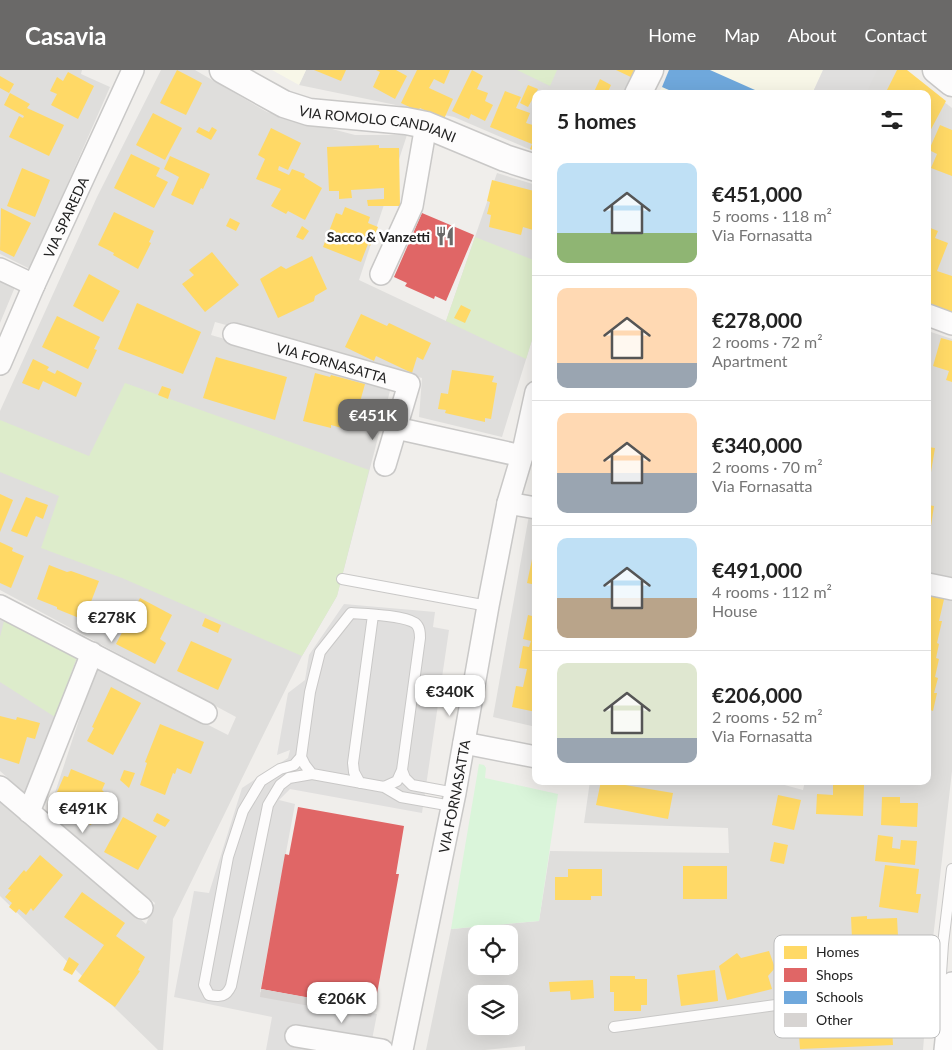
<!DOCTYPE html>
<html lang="en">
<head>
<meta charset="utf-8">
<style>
	:root { --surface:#fff; --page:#f6f6f6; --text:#222; --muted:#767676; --line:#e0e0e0; --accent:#6a6968 }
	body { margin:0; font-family:Lato,sans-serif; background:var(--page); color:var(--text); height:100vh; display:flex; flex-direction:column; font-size:19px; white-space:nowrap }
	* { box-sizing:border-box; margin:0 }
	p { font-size:16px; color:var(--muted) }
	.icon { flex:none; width:28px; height:28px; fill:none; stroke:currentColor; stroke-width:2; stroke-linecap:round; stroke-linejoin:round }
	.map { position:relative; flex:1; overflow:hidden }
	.drawer { position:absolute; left:532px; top:20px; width:399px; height:695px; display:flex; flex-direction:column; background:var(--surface); border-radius:10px; box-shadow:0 5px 20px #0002 }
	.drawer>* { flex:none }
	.buttons { position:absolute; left:468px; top:855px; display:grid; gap:10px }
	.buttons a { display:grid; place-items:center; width:50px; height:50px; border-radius:10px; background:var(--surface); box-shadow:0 5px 20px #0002; font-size:25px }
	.price { position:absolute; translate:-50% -42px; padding:0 11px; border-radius:10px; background:#fff; color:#222; font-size:16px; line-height:32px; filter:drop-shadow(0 1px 2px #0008) }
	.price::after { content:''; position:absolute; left:50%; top:30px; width:15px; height:11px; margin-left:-8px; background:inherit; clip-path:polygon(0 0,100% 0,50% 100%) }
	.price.selected { background:var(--accent); color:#fff }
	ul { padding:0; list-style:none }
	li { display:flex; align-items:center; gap:15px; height:125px; padding:0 25px }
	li+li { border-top:1px solid var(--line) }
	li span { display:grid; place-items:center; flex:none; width:140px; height:100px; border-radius:10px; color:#555 }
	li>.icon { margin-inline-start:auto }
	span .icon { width:60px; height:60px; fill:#fffc; stroke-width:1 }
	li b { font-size:21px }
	h2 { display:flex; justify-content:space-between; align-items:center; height:60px; padding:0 25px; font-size:21px }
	header { display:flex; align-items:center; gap:30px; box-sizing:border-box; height:70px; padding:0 25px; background:var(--accent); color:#fff }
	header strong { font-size:24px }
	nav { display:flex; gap:28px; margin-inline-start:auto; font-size:18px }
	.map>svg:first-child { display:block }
	.residential { fill:#dfdedc; fill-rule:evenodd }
	.education { fill:#f8f7e8 }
	.grass { fill:#ddeccb }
	.park { fill:#daf5da }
	.parking { fill:#e0dfde }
	.homes { fill:#ffd966 }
	.shops { fill:#e06666 }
	.schools { fill:#6fa8dc }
	.building { fill:#d7d4d2 }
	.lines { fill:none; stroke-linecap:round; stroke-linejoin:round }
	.service-casing { stroke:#c9c8c7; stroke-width:12 }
	.minor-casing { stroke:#c9c8c7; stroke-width:24 }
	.tertiary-casing { stroke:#c9c8c7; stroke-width:29 }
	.service { stroke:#fdfcfc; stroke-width:10 }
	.minor { stroke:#fdfcfc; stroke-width:21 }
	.tertiary { stroke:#fdfcfc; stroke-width:26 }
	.labels { text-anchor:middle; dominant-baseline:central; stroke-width:5; stroke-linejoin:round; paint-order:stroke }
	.street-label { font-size:14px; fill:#222; stroke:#fff }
	.poi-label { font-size:14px; font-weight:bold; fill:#222; stroke:#fff; text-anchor:end }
	.key { fill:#fff; stroke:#bdbdbd; stroke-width:1 }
	.key-label { font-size:14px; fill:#222 }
</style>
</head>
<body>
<header>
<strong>Casavia</strong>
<nav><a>Home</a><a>Map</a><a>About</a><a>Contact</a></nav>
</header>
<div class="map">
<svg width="952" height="980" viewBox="0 0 952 980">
	<rect width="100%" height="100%" fill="#f0eeeb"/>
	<path class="residential" d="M0,0h82l-1,4 29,13 -80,182 -30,-15z
		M161,0h34l72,42 88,23h52l-48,145 87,41 51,-148 39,12v142l-34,110 -83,-20 3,-39 -207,-56 -4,13 180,52 -54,209 -35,60 -129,263 -10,131h-5l-158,-154v-94l32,25 114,97 9,-21 -108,-86 49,-149 132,67 8,-18 -236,-127v-179l97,-214z
		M306,0h336l-16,24h-90v58l-82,-35 -155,-32z
		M876,0h26l50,38v207l-24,-10v-211h-63z
		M0,210l15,7 -15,36z
		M928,261l24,8v432l-22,194 -7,85h-398v-4l-40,4h-59l25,-121 88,-8 11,-70 179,2 -1,-25 -144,-5 6,-42h180l33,9 2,-9h123zM476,864h33v32h-33zM476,924h33v32h-33z
		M536,406v251l-43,-10z
		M0,549l77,38 -51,137 -26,-23z"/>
	<path class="education" d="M272,0h34l-7,15z
		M678,0h145l-11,24h-156z"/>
	<path class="grass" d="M517,0h40l-7,16z
		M475,167l61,24v66l-10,32 -80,-38z
		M125,313l244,87 -32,126 -35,60 -180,-78 -81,-30 18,-52 -59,-24v-52l89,36z
		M4,551l73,36 -22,60 -55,-35v-45z"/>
	<path class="park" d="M479,694l5,1 2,3 -1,10 73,16 -19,127 -88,8z"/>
	<path class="parking" d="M823,0h54l-11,24h-54z
		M344,534l91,8 -2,15 16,3 -27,183 -132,-24 -11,11 16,4 -35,188 117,22 -7,36h-104l6,-33 -98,-20 20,-106 15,2 33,-105 46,-30 2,-8 -13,5 11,-62 17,-13 4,-25z"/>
	<path class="homes" d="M177,0l25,13 -16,32 -26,-12z
		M314,0h32l-5,11z
		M376,0h20l11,6 -12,23 -22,-12 7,-15z
		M417,0h33l-6,14 -10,-5 -5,9 24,11 -9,20 -24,-11 -2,3 -17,-8z
		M472,0l11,6 -6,13 11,4 -3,8 8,4 -8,16 -14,-7 -2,5 -17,-8z
		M616,0h25l-6,9z
		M897,0h10l39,31 -18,34v-41h-43z
		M68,2l26,14 -16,33 -27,-14 6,-11 -7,-3 7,-14 6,4z
		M0,6l14,8 -5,9 -9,-5z
		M600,9l11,6 -4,9h-14z
		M528,15l10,4 -10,18 -8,-4z
		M505,21l16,6 -5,11 14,5 -4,10 10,3v25l-6,-2 2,-5 -42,-17z
		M10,23l20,11 -3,4 37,17 -15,31 -40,-19 10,-21 4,2 1,-2 -20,-11z
		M153,43l29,15 -17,32 -29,-15z
		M940,55l12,5v46l-21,-8 6,-14 -8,-4z
		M199,57l10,5 3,-5 5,3 -6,10 -15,-8z
		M271,58l30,15 -13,27 -9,-4 -1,4 11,5 3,-6 13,5 -1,3 18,11 -17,32 -17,-9 -2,3 -15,-8 10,-17 -25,-10 9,-20 -7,-4z
		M379,75v3h20l1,58h-32l-1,-6 17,-1v-11l-33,2 1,8 -13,1v-8h-10l-2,-44z
		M131,84l29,14 -4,8 12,6 -14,26 -40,-20z
		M170,86l40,18 -7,15 -2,-1 -8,17 -22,-10 8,-18 -15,-8z
		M22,98l28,12 -15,37 -28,-11z
		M492,110l42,11 -1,3h3v23l-3,13 -10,-3 -2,8 -32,-8 2,-12 -4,-1 3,-12 -3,-1z
		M345,137l25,10 -2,6 10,4 -8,19 -2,-2 -7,18 -38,-15 13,-34 6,2z
		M1,138l30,15 -17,34 -14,-7z
		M114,142l40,19 -5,11 2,1 -13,26 -25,-14 1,-2 -16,-8z
		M230,148l10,5 -4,8 -10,-5z
		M302,156l7,5 -6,9 -7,-3z
		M928,157l10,4 -3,7 13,5 -11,28 15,5v37l-24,-9z
		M212,182l27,33 -34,27 -23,-28 12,-9 -5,-5z
		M312,186l15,33 -12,7 -1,5 -36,17 -18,-39 21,-13 5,3z
		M89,204l31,17 -17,31 -30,-16z
		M137,233l64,29 -18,42 -65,-25z
		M461,235l10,5 -6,13 -11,-5z
		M361,244l26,12 2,-3 42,20 -8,17 -6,-3 -5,16 -36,-17 -2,5 -29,-14z
		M57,246l43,21 -6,12 3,1 -9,19 -46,-22z
		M941,268l11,3v41l-6,-2 3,-9 -16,-5z
		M216,287l71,20 -12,43 -72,-22z
		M33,289l16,8 -2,3 8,4 2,-4 25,13 -6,14 -33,-16 -4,9 -17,-7z
		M452,300l42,6 -2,6 5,1 -6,36 -6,-1v4l-40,-9 1,-3 -8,-1 3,-16 7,1z
		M315,303l15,4 1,-2 34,9 -10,36 -4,-1 -2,11 -18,-5v3l-28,-7z
		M162,316l9,3 -3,10 -10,-4z
		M928,377l7,1 -6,36h-1z
		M0,424l13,6 -13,32z
		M26,427l22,8 -5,14 -7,-3 -9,21 -16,-6z
		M928,435l6,1 -5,33h-1z
		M0,472l13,6 -1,3 12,5 -13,32 -11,-5z
		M535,475h1v40l-9,-2z
		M49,495l18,7 4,-1 28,10 -15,39 -27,-11v-2l-20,-8z
		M928,521l17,4 -6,26h3l-5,22 2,1 -3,14 3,1 -4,18 3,1 -4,15h3l-4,18 -5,-2z
		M140,528l32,17 -12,24 6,4 -11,21 -39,-20z
		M528,545l8,2v95l-24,-5 4,-21 7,1 4,-18 -8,-1 4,-22 6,1 2,-6 -8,-2z
		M205,548l16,7 -3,8 -16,-7z
		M191,571l41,18 -14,31 -41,-19z
		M111,617l30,16 -28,52 -26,-14 7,-13 -2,-1z
		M0,646l16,4 1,-3 23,6 -5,16 -8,-2 -8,27 -19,-6z
		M160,654l44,18 -13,32 -14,-6 -2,6 -2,-1 -8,22 -25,-10 7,-22 -2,-1z
		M71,699l34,14 -3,7 3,3 -14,32 -41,-17 14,-32 4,1z
		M124,700l11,3 -6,15 -9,-8z
		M601,711l72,12 -5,26 -72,-14z
		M833,714l31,1 -1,31 -47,-2 1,-20 16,1z
		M778,725l23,5 -7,30 -22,-5z
		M882,727h18v6h18l-1,24 -36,-2z
		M157,743l13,7 -5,7 -12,-6z
		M123,747l34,19 -19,34 -34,-18z
		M878,765l15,2 -1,11 8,1 1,-9 16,1 -2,24 -40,-4z
		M774,772l14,3 -4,19 -14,-3z
		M40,785l23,20 -30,36 -2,-3 -5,7 -7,-6 -3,4 -7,-6 3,-4 -7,-6 6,-7 -3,-1 16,-19 2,2z
		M885,795l34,4 -3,25h5l-3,19 -39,-6z
		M683,796h44v33h-44z
		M568,799h34v27h-11v4h-36v-23h13z
		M82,822l43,31 -9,13 29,21 -7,13 2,1 -25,36 -37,-26 26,-36 -40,-28z
		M867,846v3l30,-1 1,18h-8v4l-14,1v-2h-24l-1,-22z
		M769,881l6,17 -7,8 4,13 -45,11 -8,-34 18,-13 4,5z
		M69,887l10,7 -7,11 -9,-5z
		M715,900l3,31 -37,5 -4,-31z
		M610,906h25v3h12v26h-6v6h-27v-19h-4z
		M593,910l1,18 -23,2 -1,-9 -20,1 -1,-10z
		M891,941l2,34 -93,4 -2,-27 27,-2 -1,-6z"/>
	<path class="shops" d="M422,143l52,22 -28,66 -11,-5 -1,3 -29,-13 2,-3 -13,-6z
		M298,737l106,19 -8,48h3l-25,136 -113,-21 24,-135 4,1z"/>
	<path class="schools" d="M669,0h41l54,24h-86l-16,-7z"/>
	<path class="building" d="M261,919l112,20 -2,8 -111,-20z"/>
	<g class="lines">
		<defs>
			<path id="service" d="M342,509l146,27
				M301,687l-7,8 -14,4 -19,12 -18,30 -15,46 -24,128 5,10c12,2 17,2 22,-9l37,-181 12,-20 9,-7 23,-4 72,13 17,10 51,9
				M402,700l3,8 7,7 43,8
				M312,704l-7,-9 -4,-8 9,-65 10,-40 31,-39c14,1 52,2 64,10 5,4 5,10 5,15l-18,132 -5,11 -13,6
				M360,713l-6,-11 -1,-9 20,-148
				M939,933l4,-59 9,-75
				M614,957l169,-23 110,-12 47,5"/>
			<g id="minor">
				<path d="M0,199l34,16"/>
				<path d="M381,204l31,-68 14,-81"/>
				<path d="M928,245l24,9"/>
				<path id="s1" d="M234,264l175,50 -13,44 126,28"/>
				<path id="s2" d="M0,294l34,-79 99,-215"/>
				<path d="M385,395l11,-37"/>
				<path d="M508,433l28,5"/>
				<path d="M928,514l24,5"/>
				<path d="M0,536l206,107"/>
				<path d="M464,673l72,14"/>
				<path d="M0,717l142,121"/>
				<path d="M29,742l63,-159"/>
				<path d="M296,966l86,14"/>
				<path id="s3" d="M402,980l53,-257 33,-187 20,-103 14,-47 14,-64"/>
				<path d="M945,980l7,-67"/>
			</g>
			<g id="tertiary">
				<path id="s4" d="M223,0l61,34 25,8 97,9 20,4 79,33 31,10"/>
				<path d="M936,0l16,13"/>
				<path d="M638,24l12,-24"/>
			</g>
		</defs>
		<use href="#service" class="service-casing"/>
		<use href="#minor" class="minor-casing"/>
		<use href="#tertiary" class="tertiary-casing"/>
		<use href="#service" class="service"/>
		<use href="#minor" class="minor"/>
		<use href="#tertiary" class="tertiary"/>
	</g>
	<defs>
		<symbol id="restaurant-bare" viewBox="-9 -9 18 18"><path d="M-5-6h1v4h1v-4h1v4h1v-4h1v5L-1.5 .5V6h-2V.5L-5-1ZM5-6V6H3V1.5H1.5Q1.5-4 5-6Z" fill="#6a6968" stroke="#fff" stroke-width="2.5" paint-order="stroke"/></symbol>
	</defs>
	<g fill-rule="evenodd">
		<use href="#restaurant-bare" x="431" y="152" width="28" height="28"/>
	</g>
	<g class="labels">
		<g class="street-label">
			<text stroke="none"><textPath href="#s4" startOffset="166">VIA ROMOLO CANDIANI</textPath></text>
			<text stroke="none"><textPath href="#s2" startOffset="161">VIA SPAREDA</textPath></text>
			<text stroke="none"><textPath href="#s1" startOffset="102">VIA FORNASATTA</textPath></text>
			<text stroke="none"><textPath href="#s3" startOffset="259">VIA FORNASATTA</textPath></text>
		</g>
		<g class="poi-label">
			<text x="430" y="166">Sacco &amp; Vanzetti</text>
		</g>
	</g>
	<rect x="774" y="865" width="166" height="103" rx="8" class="key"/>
	<rect x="784" y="876" width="23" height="13" fill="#ffd966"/>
	<rect x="784" y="898" width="23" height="14" fill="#e06666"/>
	<rect x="784" y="921" width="23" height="13" fill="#6fa8dc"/>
	<rect x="784" y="943" width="23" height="14" fill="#d7d4d2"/>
	<g class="key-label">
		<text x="816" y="887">Homes</text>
		<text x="816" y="910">Shops</text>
		<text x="816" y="932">Schools</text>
		<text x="816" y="955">Other</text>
	</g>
</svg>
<div class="buttons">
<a><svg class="icon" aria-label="locate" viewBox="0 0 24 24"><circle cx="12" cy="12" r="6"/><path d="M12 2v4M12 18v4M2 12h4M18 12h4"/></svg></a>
<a><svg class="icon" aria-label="layers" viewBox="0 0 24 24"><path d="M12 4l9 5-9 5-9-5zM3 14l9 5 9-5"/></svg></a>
</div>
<b class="price selected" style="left:373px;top:371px">€451K</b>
<b class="price" style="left:112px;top:573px">€278K</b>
<b class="price" style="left:450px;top:647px">€340K</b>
<b class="price" style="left:83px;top:764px">€491K</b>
<b class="price" style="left:342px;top:954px">€206K</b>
<section class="drawer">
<h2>5 homes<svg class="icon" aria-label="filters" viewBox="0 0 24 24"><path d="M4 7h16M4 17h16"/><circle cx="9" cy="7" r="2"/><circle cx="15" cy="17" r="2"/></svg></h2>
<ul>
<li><span style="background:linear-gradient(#bfe0f5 70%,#8fb573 0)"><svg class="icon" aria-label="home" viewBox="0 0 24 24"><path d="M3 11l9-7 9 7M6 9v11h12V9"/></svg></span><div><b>€451,000</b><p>5 rooms · 118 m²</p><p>Via Fornasatta</p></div></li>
<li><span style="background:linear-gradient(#ffd9b3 75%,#9aa5b1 0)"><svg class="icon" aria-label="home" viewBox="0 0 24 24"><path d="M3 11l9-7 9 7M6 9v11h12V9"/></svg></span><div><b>€278,000</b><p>2 rooms · 72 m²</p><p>Apartment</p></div></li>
<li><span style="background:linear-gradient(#ffd9b3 60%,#9aa5b1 0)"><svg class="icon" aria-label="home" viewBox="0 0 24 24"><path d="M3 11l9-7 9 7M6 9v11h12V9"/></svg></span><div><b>€340,000</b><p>2 rooms · 70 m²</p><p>Via Fornasatta</p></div></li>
<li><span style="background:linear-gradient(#bfe0f5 60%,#b9a48a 0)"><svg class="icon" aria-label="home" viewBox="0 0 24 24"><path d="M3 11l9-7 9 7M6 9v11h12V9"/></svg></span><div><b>€491,000</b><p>4 rooms · 112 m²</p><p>House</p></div></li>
<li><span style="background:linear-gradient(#dfe7d0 75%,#9aa5b1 0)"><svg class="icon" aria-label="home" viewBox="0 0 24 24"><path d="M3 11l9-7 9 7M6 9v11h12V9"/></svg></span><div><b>€206,000</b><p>2 rooms · 52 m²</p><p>Via Fornasatta</p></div></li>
</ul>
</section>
</div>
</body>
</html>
